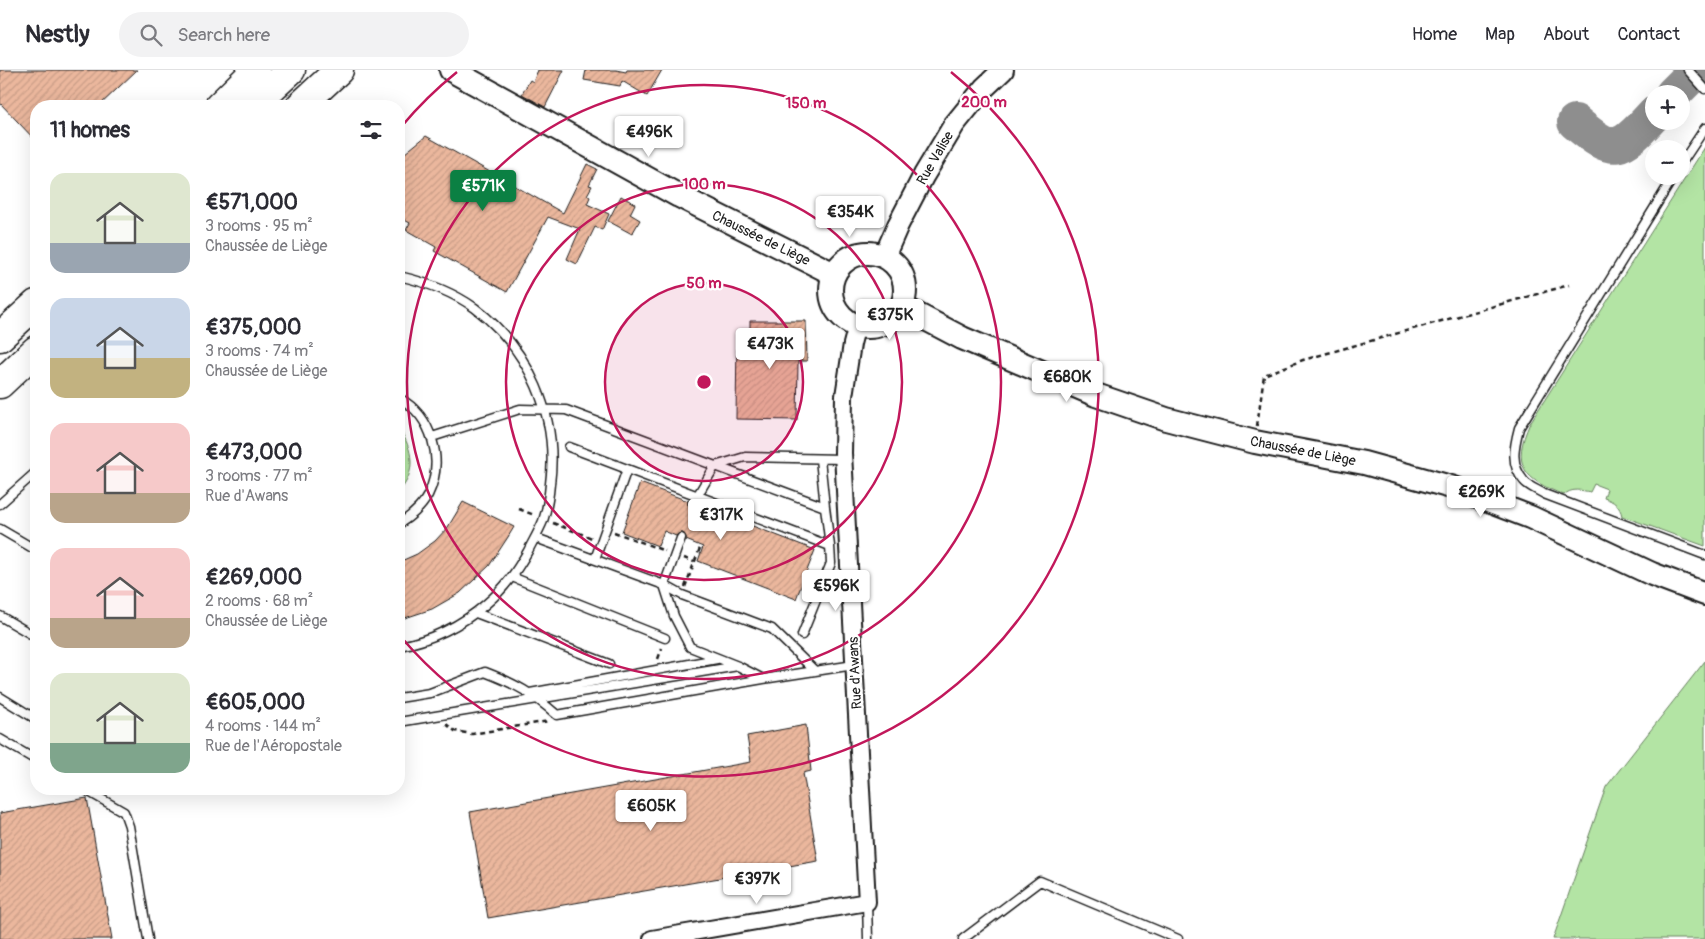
<!DOCTYPE html>
<html lang="en">
<head>
<meta charset="utf-8">
<style>
	:root { --surface:#fff; --page:#f2f2f3; --text:#2b2b33; --muted:#7c7c81; --line:#e1e1e2; --accent:#0b8043 }
	body { margin:0; font-family:Pangolin,sans-serif; background:var(--page); color:var(--text); height:100vh; display:flex; flex-direction:column; font-size:19px; white-space:nowrap }
	* { box-sizing:border-box; margin:0 }
	p { font-size:16px; color:var(--muted) }
	.icon { flex:none; width:28px; height:28px; fill:none; stroke:currentColor; stroke-width:2; stroke-linecap:round; stroke-linejoin:round }
	.map { position:relative; flex:1; overflow:hidden }
	.drawer { position:absolute; left:30px; top:30px; width:375px; height:695px; display:flex; flex-direction:column; background:var(--surface); border-radius:20px; box-shadow:0 5px 20px #0002 }
	.drawer>* { flex:none }
	.fabs { position:absolute; left:1645px; top:15px; display:grid; gap:10px }
	.fabs a { display:grid; place-items:center; width:45px; height:45px; border-radius:50%; background:var(--surface); box-shadow:0 5px 20px #0002; font-size:25px }
	.price { position:absolute; translate:-50% -42px; padding:0 11px; border-radius:5px; background:#fff; color:#222; font-size:16px; line-height:32px; filter:drop-shadow(0 1px 2px #0008) }
	.price::after { content:''; position:absolute; left:50%; top:30px; width:15px; height:11px; margin-left:-8px; background:inherit; clip-path:polygon(0 0,100% 0,50% 100%) }
	.price.selected { background:var(--accent); color:#fff }
	ul { padding:0; list-style:none }
	li { display:flex; align-items:center; gap:15px; height:125px; padding:0 20px }
	li span { display:grid; place-items:center; flex:none; width:140px; height:100px; border-radius:15px; color:#555 }
	li>.icon { margin-inline-start:auto }
	span .icon { width:60px; height:60px; fill:#fffc; stroke-width:1 }
	li b { font-size:21px }
	h2 { display:flex; justify-content:space-between; align-items:center; height:60px; padding:0 20px; font-size:21px }
	header { display:flex; align-items:center; gap:30px; box-sizing:border-box; height:70px; padding:0 25px; background:var(--surface); border-bottom:1px solid var(--line) }
	header strong { font-size:24px }
	nav { display:flex; gap:28px; margin-inline-start:auto; font-size:18px }
	.search { width:350px; height:45px; background:var(--page); display:flex; align-items:center; gap:12px; box-sizing:border-box; padding:0 18px; border-radius:28px; color:var(--muted); font-size:19px }
	.map>svg:first-child { display:block }
	.grass { fill:#b3e4a4; stroke:#688060 }
	.lines { fill:none; stroke-linecap:round; stroke-linejoin:round }
	.taxiway { stroke:#8e8e8e; stroke-width:36 }
	.building { fill:url(#building-hatch); stroke:#1c1c1c }
	.service-casing { stroke:#1c1c1c; stroke-width:11 }
	.minor-casing { stroke:#1c1c1c; stroke-width:20 }
	.tertiary-casing { stroke:#1c1c1c; stroke-width:24 }
	.secondary-casing { stroke:#1c1c1c; stroke-width:26 }
	.motorway-casing { stroke:#1c1c1c; stroke-width:31 }
	.path { stroke:#1c1c1c; stroke-width:2.5; stroke-dasharray:5 4; stroke-linecap:butt }
	.service { stroke:#fff; stroke-width:8 }
	.minor { stroke:#fff; stroke-width:16 }
	.tertiary { stroke:#fff; stroke-width:20 }
	.secondary { stroke:#fff; stroke-width:22 }
	.motorway { stroke:#fff; stroke-width:28 }
	.ring { fill:none; stroke:#c2185b; stroke-width:2.5 }
	.labels { text-anchor:middle; dominant-baseline:central; stroke-width:4.5; stroke-linejoin:round; paint-order:stroke }
	.street-label { font-size:14px; fill:#1c1c1c; stroke:#fff }
	.centre { fill:#c2185b; stroke:#fff; stroke-width:2.5 }
	.ring-label { font-size:15px; text-anchor:middle; font-weight:bold; fill:#c2185b; stroke:#fff; stroke-width:4.5; stroke-linejoin:round; paint-order:stroke }
</style>
</head>
<body>
<header>
<strong>Nestly</strong>
<div class="search"><svg class="icon" aria-label="search" viewBox="0 0 24 24"><circle cx="10" cy="10" r="6"/><path d="M15 15l6 6"/></svg>Search here</div>
<nav><a>Home</a><a>Map</a><a>About</a><a>Contact</a></nav>
</header>
<div class="map">
<svg width="1705" height="869" viewBox="0 0 1705 869">
	<defs>
		<pattern id="building-hatch" width="6" height="6" patternUnits="userSpaceOnUse" patternTransform="scale(1.25)"><rect width="6" height="6" fill="#ebb79d"/><path d="M-1 1l2-2M0 6l6-6M5 7l2-2" fill="none" stroke="#c99d87"/></pattern>
	</defs>
	<rect width="100%" height="100%" fill="#fff"/>
	<filter id="ink" filterUnits="userSpaceOnUse"><feTurbulence type="fractalNoise" baseFrequency=".02" numOctaves="2"/><feDisplacementMap in="SourceGraphic" scale="10" xChannelSelector="R" yChannelSelector="G"/><feConvolveMatrix kernelMatrix="1 2 1 2 8 2 1 2 1" color-interpolation-filters="sRGB"/></filter>
	<g filter="url(#ink)">
		<path class="grass" d="M1705,77v399l-83,-30c-2,-10 -8,-15 -18,-18l3,-9 -13,-5 -4,8c-9,-2 -19,-4 -26,3 -41,-16 -53,-30 -34,-72z
			M399,358c14,22 18,43 0,64z
			M1705,591v278h-152l53,-152z"/>
		<g class="lines">
			<path class="taxiway" d="M1673,24l24,-24
				M1575,52c40,34 45,29 79,-8"/>
		</g>
		<path class="building" d="M0,0h137l-38,36h-63v35l-36,-38z
			M538,0h26l-19,37 -23,-13 8,-14 3,2z
			M586,0h30l10,2 1,-2h35l-15,26 -25,-15 -2,5 -36,-6z
			M426,66l137,77 24,-49 10,5 -8,16 3,1 -5,9 3,2 -3,7 22,10 -7,16 -7,-3 -18,37 -10,-5 13,-30 -32,-12 -41,75 -73,-41 2,-4 -30,-17 4,-7 -11,-6v-59z
			M621,126l14,8 -5,10 10,6 -8,14 -24,-13z
			M750,251h56l1,40h-9l-1,59 -61,-1 1,-86h13z
			M640,413l48,18v4l3,3h4l3,-3 117,45 -19,49 -98,-38 5,-14 -17,-7v-3l-3,-4h-3l-4,3 -12,-5 -6,15 -36,-14z
			M463,432l51,25 -6,10 -19,29 -29,27 -28,16 -33,11v-58l18,-8 18,-13 13,-14z
			M806,655l5,46 -8,2 15,88 -330,57 -18,-106 281,-50 -4,-26z
			M87,728l25,141h-112v-126z"/>
		<g class="lines">
			<defs>
				<path id="service" d="M1688,0l17,19
					M1681,94l24,-36
					M1674,106l-155,252c-5,19 -9,37 5,53 5,6 14,9 20,13l161,61
					M399,206c26,6 54,16 76,32 54,41 84,108 75,176 -1,12 -3,25 -7,37 -4,10 -10,20 -15,30 -12,21 -23,37 -42,53 -24,21 -56,37 -87,42
					M399,328c33,18 46,62 29,97 -6,12 -18,22 -29,29
					M432,367l88,-28 46,1 259,97 5,39
					M569,377l261,99 1,17 -29,72
					M820,389l5,48
					M693,433l22,-37 30,-9 98,2
					M0,434l36,-32
					M0,459l36,21
					M536,468l128,47 18,10 90,34 43,42
					M681,468l-17,47 10,31 16,31 48,19 25,13 91,-14
					M595,489l32,-90
					M512,507l153,61
					M476,543l133,51
					M0,546l36,21
					M530,623l187,-34
					M0,627l36,22
					M399,628l31,-5 55,-21c31,12 47,21 72,43l206,-36
					M399,652l339,-56
					M0,669l36,21
					M84,719l40,23 5,14 19,113
					M867,832l1,37
					M963,869l77,-58 138,58"/>
				<path id="minor" d="M652,869l215,-37 -24,-449 1,-57 8,-52 5,-19"/>
				<path id="tertiary" d="M884,187l14,-32 26,-50 30,-50 30,-37 19,-18"/>
				<path id="secondary" d="M451,0l228,126 155,78
					M831 220a37 37 0 1 1 74 0a37 37 0 1 1-74 0Z
					M901,236l61,32 134,57 70,24 89,23 109,21 87,24 79,30 122,57 53,20"/>
				<path id="motorway" d="M219,36l37,-36
					M252,36l39,-36
					M300,36l39,-36
					M0,267l36,-33
					M0,314l36,-34"/>
			</defs>
			<use href="#service" class="service-casing"/>
			<use href="#minor" class="minor-casing"/>
			<use href="#tertiary" class="tertiary-casing"/>
			<use href="#secondary" class="secondary-casing"/>
			<use href="#motorway" class="motorway-casing"/>
			<path class="path" d="M1257,356l7,-51 39,-15 266,-75
				M519,439l15,6
				M553,453l39,15
				M614,462l51,19
				M684,488l10,4
				M685,517l15,-39
				M658,589l4,-11
				M446,654l9,7 17,3 77,-13"/>
			<use href="#service" class="service"/>
			<use href="#minor" class="minor"/>
			<use href="#tertiary" class="tertiary"/>
			<use href="#secondary" class="secondary"/>
			<use href="#motorway" class="motorway"/>
		</g>
	</g>
	<circle cx="704" cy="312" r="99" fill="#c2185b" fill-opacity=".12"/>
	<g class="ring">
		<circle cx="704" cy="312" r="99"/>
		<circle cx="704" cy="312" r="198"/>
		<circle cx="704" cy="312" r="297"/>
		<path d="M401 57A396 396 0 0 1 457 2M951 2A396 396 0 1 1 401 567"/>
	</g>
	<g class="labels">
		<g class="street-label">
			<text transform="translate(935 88) rotate(-60)">Rue Valise</text>
			<text transform="translate(761 168) rotate(26)">Chaussée de Liège</text>
			<text transform="translate(1303 381) rotate(11)">Chaussée de Liège</text>
			<text transform="translate(855 603) rotate(-93)">Rue d'Awans</text>
		</g>
	</g>
	<circle cx="704" cy="312" r="8" class="centre"/>
	<g class="ring-label">
		<text x="984" y="37">200 m</text>
		<text x="806" y="38">150 m</text>
		<text x="704" y="119">100 m</text>
		<text x="704" y="218">50 m</text>
	</g>
</svg>
<div class="fabs">
<a>+</a>
<a>−</a>
</div>
<b class="price" style="left:649px;top:88px">€496K</b>
<b class="price selected" style="left:483px;top:142px">€571K</b>
<b class="price" style="left:850px;top:168px">€354K</b>
<b class="price" style="left:890px;top:271px">€375K</b>
<b class="price" style="left:770px;top:300px">€473K</b>
<b class="price" style="left:1067px;top:333px">€680K</b>
<b class="price" style="left:1481px;top:448px">€269K</b>
<b class="price" style="left:721px;top:471px">€317K</b>
<b class="price" style="left:836px;top:542px">€596K</b>
<b class="price" style="left:651px;top:762px">€605K</b>
<b class="price" style="left:757px;top:835px">€397K</b>
<section class="drawer">
<h2>11 homes<svg class="icon" aria-label="filters" viewBox="0 0 24 24"><path d="M4 7h16M4 17h16"/><circle cx="9" cy="7" r="2"/><circle cx="15" cy="17" r="2"/></svg></h2>
<ul>
<li><span style="background:linear-gradient(#dfe7d0 70%,#9aa5b1 0)"><svg class="icon" aria-label="home" viewBox="0 0 24 24"><path d="M3 11l9-7 9 7M6 9v11h12V9"/></svg></span><div><b>€571,000</b><p>3 rooms · 95 m²</p><p>Chaussée de Liège</p></div></li>
<li><span style="background:linear-gradient(#c9d6e8 60%,#c2b280 0)"><svg class="icon" aria-label="home" viewBox="0 0 24 24"><path d="M3 11l9-7 9 7M6 9v11h12V9"/></svg></span><div><b>€375,000</b><p>3 rooms · 74 m²</p><p>Chaussée de Liège</p></div></li>
<li><span style="background:linear-gradient(#f6c9c9 70%,#b9a48a 0)"><svg class="icon" aria-label="home" viewBox="0 0 24 24"><path d="M3 11l9-7 9 7M6 9v11h12V9"/></svg></span><div><b>€473,000</b><p>3 rooms · 77 m²</p><p>Rue d'Awans</p></div></li>
<li><span style="background:linear-gradient(#f6c9c9 70%,#b9a48a 0)"><svg class="icon" aria-label="home" viewBox="0 0 24 24"><path d="M3 11l9-7 9 7M6 9v11h12V9"/></svg></span><div><b>€269,000</b><p>2 rooms · 68 m²</p><p>Chaussée de Liège</p></div></li>
<li><span style="background:linear-gradient(#dfe7d0 70%,#7fa58c 0)"><svg class="icon" aria-label="home" viewBox="0 0 24 24"><path d="M3 11l9-7 9 7M6 9v11h12V9"/></svg></span><div><b>€605,000</b><p>4 rooms · 144 m²</p><p>Rue de l'Aéropostale</p></div></li>
</ul>
</section>
</div>
</body>
</html>
